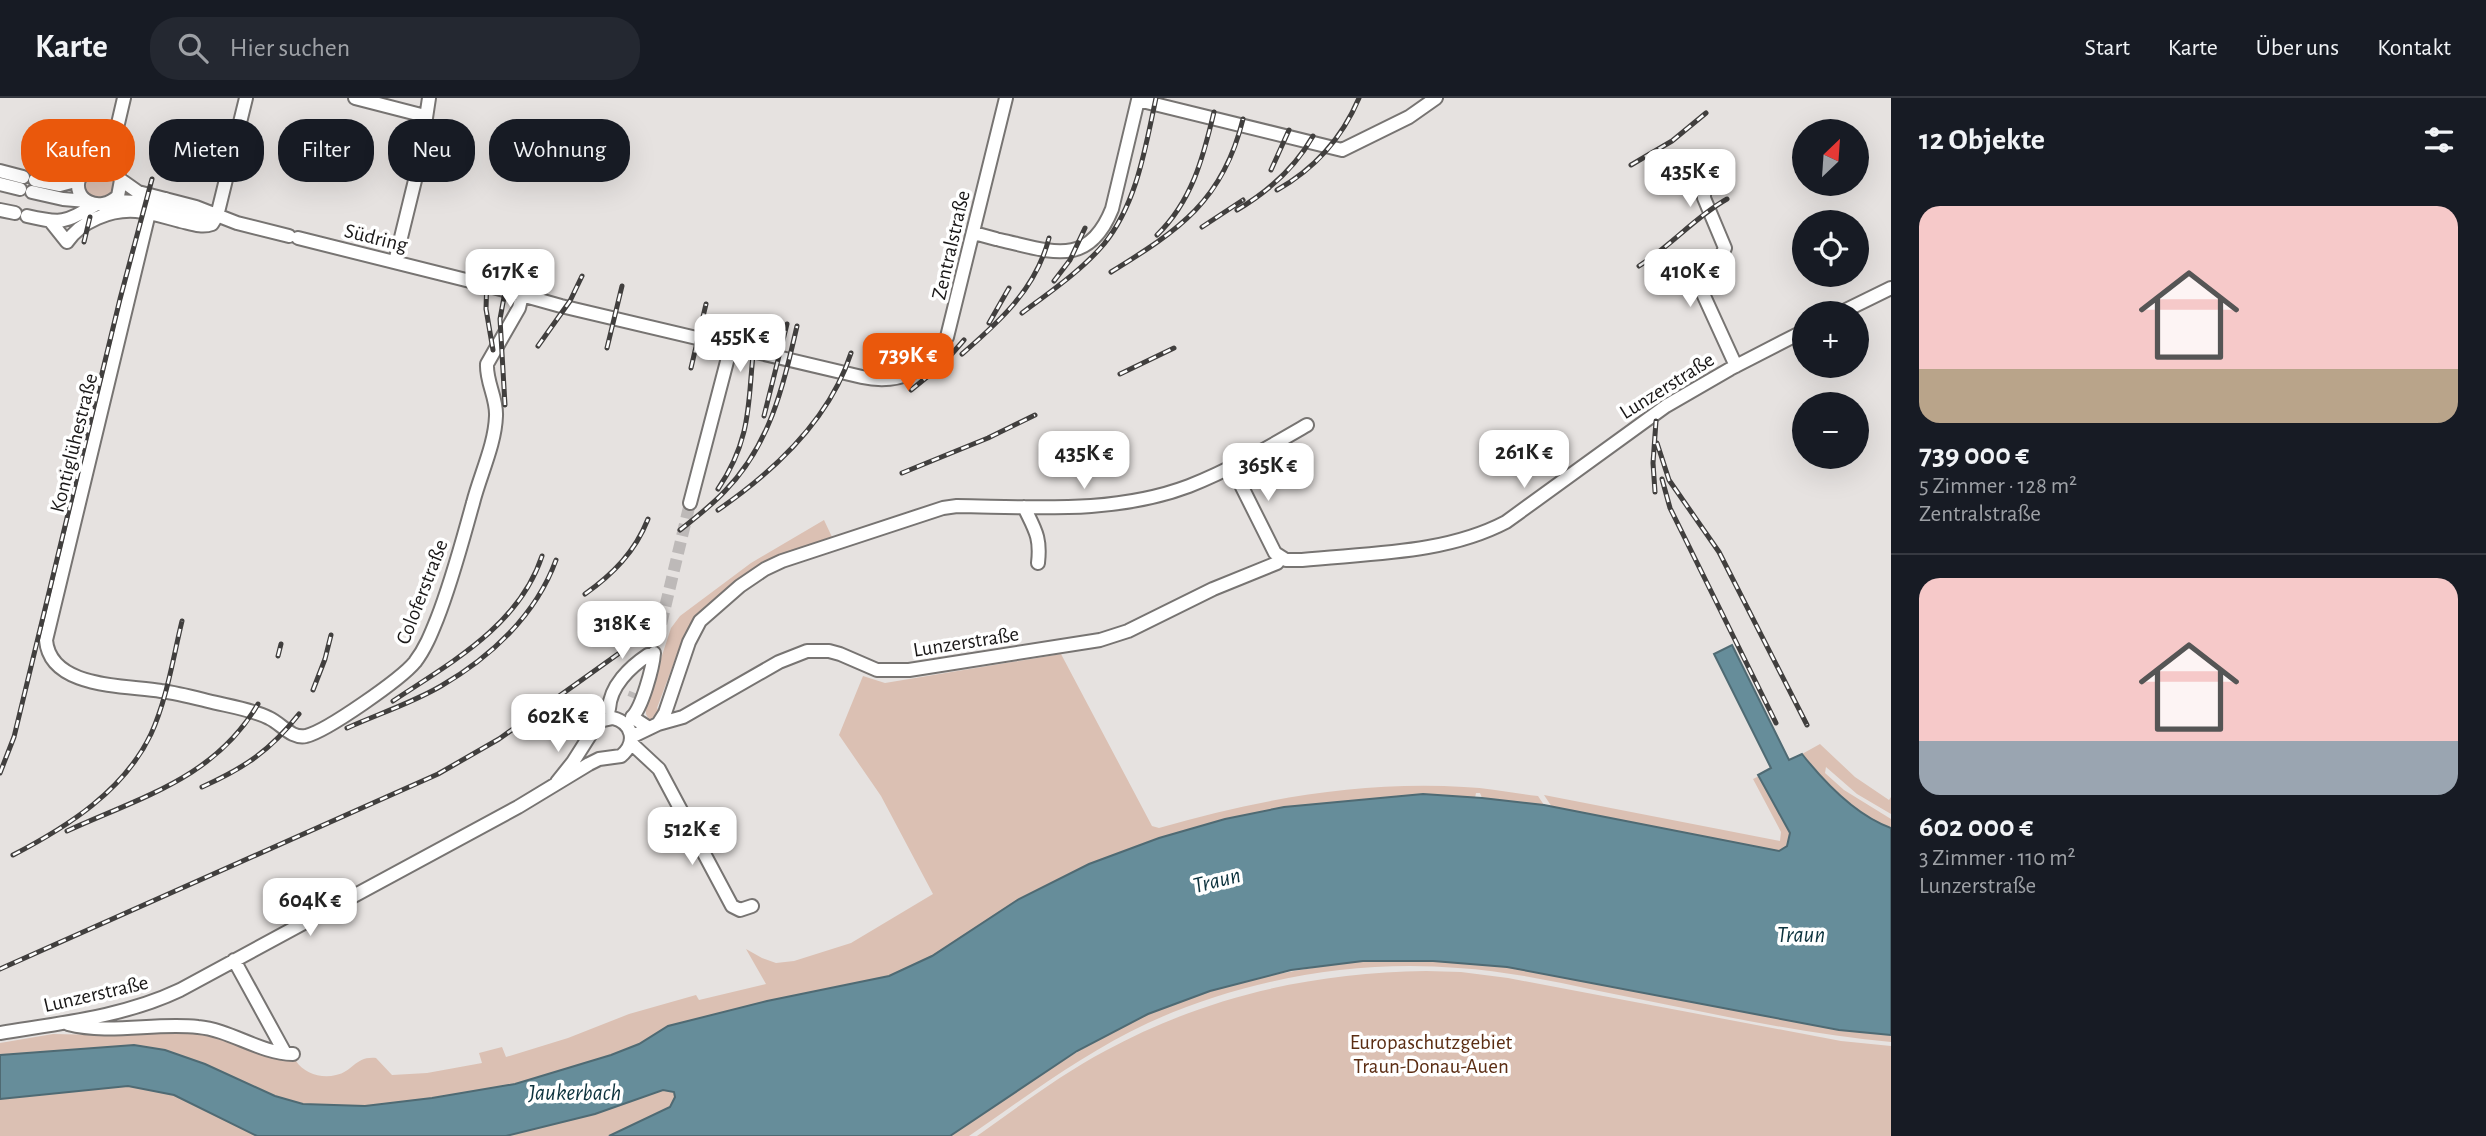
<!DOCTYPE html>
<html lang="de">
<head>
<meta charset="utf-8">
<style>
	:root { --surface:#171b24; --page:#242831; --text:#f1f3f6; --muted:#9ea1a6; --line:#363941; --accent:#ea580c }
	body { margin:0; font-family:"Alegreya Sans",sans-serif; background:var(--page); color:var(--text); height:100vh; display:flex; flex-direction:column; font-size:26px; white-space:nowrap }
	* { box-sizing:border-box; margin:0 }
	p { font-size:23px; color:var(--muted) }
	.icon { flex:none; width:38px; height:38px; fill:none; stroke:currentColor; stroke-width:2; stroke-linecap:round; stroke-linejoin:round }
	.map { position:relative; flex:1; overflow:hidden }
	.side { display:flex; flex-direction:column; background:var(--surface); width:595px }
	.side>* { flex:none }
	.hud { position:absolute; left:21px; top:21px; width:665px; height:63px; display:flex; gap:14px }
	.needle { width:46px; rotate:25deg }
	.controls { position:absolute; left:1792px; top:21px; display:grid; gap:14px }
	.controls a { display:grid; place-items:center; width:77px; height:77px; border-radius:50%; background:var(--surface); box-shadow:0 7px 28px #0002; font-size:35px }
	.price { position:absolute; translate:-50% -60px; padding:0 16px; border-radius:14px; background:#fff; color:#222; font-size:23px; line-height:46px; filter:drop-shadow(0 2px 4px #0008) }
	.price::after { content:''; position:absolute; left:50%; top:42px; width:21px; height:16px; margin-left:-10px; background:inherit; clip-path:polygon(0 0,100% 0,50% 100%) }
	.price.current { background:var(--accent); color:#fff }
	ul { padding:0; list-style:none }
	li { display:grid; align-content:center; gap:14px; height:371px; padding:0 28px }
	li+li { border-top:2px solid var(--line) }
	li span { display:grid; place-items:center; height:217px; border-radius:21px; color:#555 }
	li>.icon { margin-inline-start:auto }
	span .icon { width:126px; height:126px; fill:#fffc; stroke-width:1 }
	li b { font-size:30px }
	h2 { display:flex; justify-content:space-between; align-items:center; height:84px; padding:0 28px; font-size:30px }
	.pill { padding:0 24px; border-radius:28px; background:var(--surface); box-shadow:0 7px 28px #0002; font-size:24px; line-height:63px }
	.pill.current { background:var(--accent); color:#fff }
	header { display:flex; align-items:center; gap:42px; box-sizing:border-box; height:98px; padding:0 35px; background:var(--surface); border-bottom:2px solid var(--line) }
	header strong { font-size:33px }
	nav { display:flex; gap:38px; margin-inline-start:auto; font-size:24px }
	.search { width:490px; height:63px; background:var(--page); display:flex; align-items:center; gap:18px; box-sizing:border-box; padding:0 24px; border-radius:28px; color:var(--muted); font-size:26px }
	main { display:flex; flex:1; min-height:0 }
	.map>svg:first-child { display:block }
	.green { fill:#dbc0b3 }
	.water { fill:#668d9a; stroke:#4f6a73; stroke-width:2 }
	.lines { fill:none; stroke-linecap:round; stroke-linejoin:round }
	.minor-tunnel { stroke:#bdb9b8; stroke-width:12; stroke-dasharray:12 6; stroke-linecap:butt }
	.minor-casing { stroke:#777472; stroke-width:16 }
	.minor { stroke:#fff; stroke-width:12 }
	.rail-casing { stroke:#413f3e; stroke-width:5 }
	.rail { stroke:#fff; stroke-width:2.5; stroke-dasharray:8; stroke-linecap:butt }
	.labels { text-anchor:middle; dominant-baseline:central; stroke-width:7; stroke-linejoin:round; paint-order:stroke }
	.street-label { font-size:21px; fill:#191717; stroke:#fff }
	.park-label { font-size:21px; fill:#5b2d13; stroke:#fff }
	.water-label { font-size:23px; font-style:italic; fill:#0d333e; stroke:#fff }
</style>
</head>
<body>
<header>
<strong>Karte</strong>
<div class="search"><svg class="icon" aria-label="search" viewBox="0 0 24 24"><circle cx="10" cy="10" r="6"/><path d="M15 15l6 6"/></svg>Hier suchen</div>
<nav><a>Start</a><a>Karte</a><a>Über uns</a><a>Kontakt</a></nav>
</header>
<main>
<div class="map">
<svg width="1891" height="1038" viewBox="0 0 1891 1038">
	<rect width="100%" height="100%" fill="#e6e2e0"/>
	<path class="green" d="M84 86a16 16 0 1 1 32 0a16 16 0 1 1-32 0Z
		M824,422l8,17 -68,26 -32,21 -34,29 -13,20 -28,75 3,3 -4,8 -6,3 -4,-8v-10l25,-76 9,-12 71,-53z
		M1061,556l91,172 7,2c100,-29 201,-47 305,-41 25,1 49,6 74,9l6,9 -62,-7 -2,-5h-4l-1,5 -52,-4 -139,13 -59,12 -66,19 -70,26 -70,35 -87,57 -43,20 -122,25 -99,25 -29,18 -28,11 -96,29 -83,14 -68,8 -61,-2 -28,-8 -70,-32 -40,-14 -31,-5 -134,10v-12l53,-9 48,1 1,-3 75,-2 27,2 53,19 39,10c8,12 25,18 40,14 17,-3 19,-19 40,-17l16,17 35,-2 55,-10 -3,-10 23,-6 4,10 62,-19 61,-24 67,-19 3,5 67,-16 -20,-35 16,9 14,5 18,-2 57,-18 82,-49 -52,-98 -42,-61 24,-59 22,7z
		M1820,646l35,33 34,23 2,-3v17l-34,-20 -31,-27 -1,6 19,17 47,29v9c-36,-13 -66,-45 -89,-74z
		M1759,678l31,57 -3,13 -8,5 -227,-44 -8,-12 236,46 1,-9 -28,-53z
		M1363,863h70l74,6 332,63 52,5v7c-98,-9 -195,-32 -292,-51 -47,-10 -93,-20 -141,-23 -104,-9 -216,12 -310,55 -64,30 -121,73 -179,113h-19c64,-43 126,-88 196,-121 68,-32 143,-45 217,-54z
		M1426,873l35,1 47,6 333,63 50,5v90h-914c41,-29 83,-61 128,-85 102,-55 205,-78 321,-80z
		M128,988l46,9 83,41h-257v-37z
		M663,992l11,2 1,5 -5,10 -61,29h-103l89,-22z"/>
	<path class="water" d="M1732,547l57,115 13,-6c23,29 53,61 89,74v207l-52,-5 -332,-63 -74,-6h-70l-72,9 -81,21 -62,23 -71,37 -127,85h-341l61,-29 5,-10 -1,-5 -11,-2 -68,24 -89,22h-249l-83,-41 -46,-9 -128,13v-44l134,-10 31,5 40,14 70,32 28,8 62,2 67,-8 83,-14 96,-29 28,-11 29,-18 99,-25 122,-25 43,-20 87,-57 70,-35 70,-26 66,-19 59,-12 139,-13 59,4 62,7 235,46 8,-5 3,-13 -32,-58 13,-7 -57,-114z"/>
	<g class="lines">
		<path class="minor-tunnel" d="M657,543l33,-138
			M633,600l2,-5"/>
		<defs>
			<path id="minor" d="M355,0l70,18
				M95,65l17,3 9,14 -3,16c-18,18 -48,4 -38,-20 3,-6 26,-24 33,-31
				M1705,66l-1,34 21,50 -17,35 -4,13 32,70
				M0,73l23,6
				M117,73l-4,-26 11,-47
				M35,82l25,5 19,-5
				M121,82l17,12 58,15 41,16 52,13
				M0,86l20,5
				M32,94l31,7 24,2
				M166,101l-17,14 -103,427c4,49 80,45 115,51 16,2 31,6 47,10 20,5 43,8 61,17 13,6 22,21 37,18 21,-5 95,-57 109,-74 10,-13 16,-28 22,-43 15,-38 25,-77 36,-116 7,-28 22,-58 23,-87 1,-18 -10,-34 -9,-52l32,-56 3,-13
				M113,103l25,1 65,14
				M0,112l15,3
				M27,118c35,8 37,7 68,-11
				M51,124l16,20c14,-21 44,-33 69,-31 14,1 29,6 44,10 10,2 21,7 32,3l5,-8 29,-118
				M974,135l22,6
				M298,140l188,47 75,21 301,71c37,8 67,-6 85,-40l59,-239
				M1000,142c50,11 88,29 112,-31l26,-109 204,50 67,-33 27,-19
				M395,164l24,-98 10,-66
				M1840,215l51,-25
				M1232,369l43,86 11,7h16c68,-7 143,-6 204,-38l160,-116 64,-37 74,-38
				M690,405l41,-157
				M1024,409c11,23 17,30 14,56
				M609,611c1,-23 21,-42 39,-54
				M658,626l7,-11 24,-71 11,-21 40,-35 25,-17 17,-8 161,-53 14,-2c77,1 158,8 232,-20 41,-16 80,-39 118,-61
				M649,630l-17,-11c10,-9 21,-50 22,-64
				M631,639l27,-13 25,-7 96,-55 28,-11h22l11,3 37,16h32l191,-30 28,-9 85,-42 64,-26 4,-5
				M631,645l28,26 73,137 8,4 12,-4
				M234,862l51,93
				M68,926c42,11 87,-2 130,3 33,3 61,26 95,27
				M0,935c61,-10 123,-16 180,-43l338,-183 71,-43 10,-5 22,-3c16,-13 12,-33 -8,-38l-14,3 -26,41 -16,20"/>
		</defs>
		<use href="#minor" class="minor-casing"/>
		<use href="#minor" class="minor"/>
		<defs>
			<path id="rail" d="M1631,67l41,-24 34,-28
				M1271,72l18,-40
				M1277,92c39,-22 65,-52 82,-92
				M1237,112c32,-19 58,-42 76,-74
				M1202,129l41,-27
				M1157,137c35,-34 46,-77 57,-123
				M84,144l6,-25
				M1639,168c32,-20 56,-49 88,-67
				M1111,174c68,-42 112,-71 132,-153
				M487,177l-1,34 7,41
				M1054,183l16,-21 15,-32
				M1022,215c28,-21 59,-42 82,-69 33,-41 41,-95 52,-146
				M989,225l20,-35
				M538,248l32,-45 12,-25
				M607,250l15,-62
				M962,256c38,-33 74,-65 87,-116
				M691,270l15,-64
				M1120,276l54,-26
				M911,292l32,-26 21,-24
				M505,307l-5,-86 11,-60
				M764,318l23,-92
				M1657,345l12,37 50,72 88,173
				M902,375l86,-35 47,-23
				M1662,381l8,29 106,215
				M718,391c42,-62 26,-106 41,-172
				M1655,394l-2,-29 3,-42
				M718,412c55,-38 112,-91 133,-157
				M680,432c15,-12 31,-24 45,-39 45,-46 58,-104 72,-165
				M585,496c28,-20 50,-42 63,-75
				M278,558l3,-12
				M313,592l12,-31 6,-24
				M393,603c57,-38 126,-75 149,-145
				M347,630c31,-14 65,-25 94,-42 50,-29 95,-71 115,-126
				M0,675l14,-36 106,-438 32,-120
				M202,689c42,-19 68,-36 97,-73
				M67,733c74,-34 148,-53 191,-127
				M13,757c54,-28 111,-64 138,-121 16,-35 22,-76 31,-113
				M0,871l438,-195 61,-35 126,-90"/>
		</defs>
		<use href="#rail" class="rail-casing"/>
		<use href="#rail" class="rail"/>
	</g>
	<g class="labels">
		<g class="street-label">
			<text transform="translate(376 140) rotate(14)">Südring</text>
			<text transform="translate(951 147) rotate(-77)">Zentralstraße</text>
			<text transform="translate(1667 288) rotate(-32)">Lunzerstraße</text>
			<text transform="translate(74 345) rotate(-76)">Kontiglühestraße</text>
			<text transform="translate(422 494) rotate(-69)">Coloferstraße</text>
			<text transform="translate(966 544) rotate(-9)">Lunzerstraße</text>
			<text transform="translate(96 896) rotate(-13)">Lunzerstraße</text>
		</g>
		<g class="park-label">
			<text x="1431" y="944">Europaschutzgebiet<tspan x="1431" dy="24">Traun-Donau-Auen</tspan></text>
		</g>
		<g class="water-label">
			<text transform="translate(1217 783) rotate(-14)">Traun</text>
			<text x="1801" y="837">Traun</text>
			<text x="575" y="995">Jaukerbach</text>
		</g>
	</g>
</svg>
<div class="controls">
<a><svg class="needle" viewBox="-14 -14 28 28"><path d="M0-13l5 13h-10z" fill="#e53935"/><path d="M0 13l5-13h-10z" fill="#9ea1a6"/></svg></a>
<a><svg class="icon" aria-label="locate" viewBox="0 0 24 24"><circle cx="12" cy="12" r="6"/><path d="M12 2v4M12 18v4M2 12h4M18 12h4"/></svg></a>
<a>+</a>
<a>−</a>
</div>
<b class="price" style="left:1690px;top:111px">435K €</b>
<b class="price" style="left:510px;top:211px">617K €</b>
<b class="price" style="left:1690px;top:211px">410K €</b>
<b class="price" style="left:740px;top:276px">455K €</b>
<b class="price current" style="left:908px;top:295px">739K €</b>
<b class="price" style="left:1524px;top:392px">261K €</b>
<b class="price" style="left:1084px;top:393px">435K €</b>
<b class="price" style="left:1268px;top:405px">365K €</b>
<b class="price" style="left:622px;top:563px">318K €</b>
<b class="price" style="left:558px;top:656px">602K €</b>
<b class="price" style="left:692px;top:769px">512K €</b>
<b class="price" style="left:310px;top:840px">604K €</b>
<div class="hud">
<a class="pill current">Kaufen</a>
<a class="pill">Mieten</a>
<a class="pill">Filter</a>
<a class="pill">Neu</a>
<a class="pill">Wohnung</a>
</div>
</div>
<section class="side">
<h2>12 Objekte<svg class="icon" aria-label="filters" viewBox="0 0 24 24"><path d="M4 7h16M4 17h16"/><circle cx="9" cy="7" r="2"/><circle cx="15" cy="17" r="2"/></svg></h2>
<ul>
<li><span style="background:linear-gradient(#f6c9c9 75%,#b9a48a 0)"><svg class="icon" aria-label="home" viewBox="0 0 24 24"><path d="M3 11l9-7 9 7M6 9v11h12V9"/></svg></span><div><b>739 000 €</b><p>5 Zimmer · 128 m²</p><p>Zentralstraße</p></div></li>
<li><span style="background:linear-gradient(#f6c9c9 75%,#9aa5b1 0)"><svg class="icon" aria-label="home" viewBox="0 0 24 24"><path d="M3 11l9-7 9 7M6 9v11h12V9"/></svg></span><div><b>602 000 €</b><p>3 Zimmer · 110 m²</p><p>Lunzerstraße</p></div></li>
</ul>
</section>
</main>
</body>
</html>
